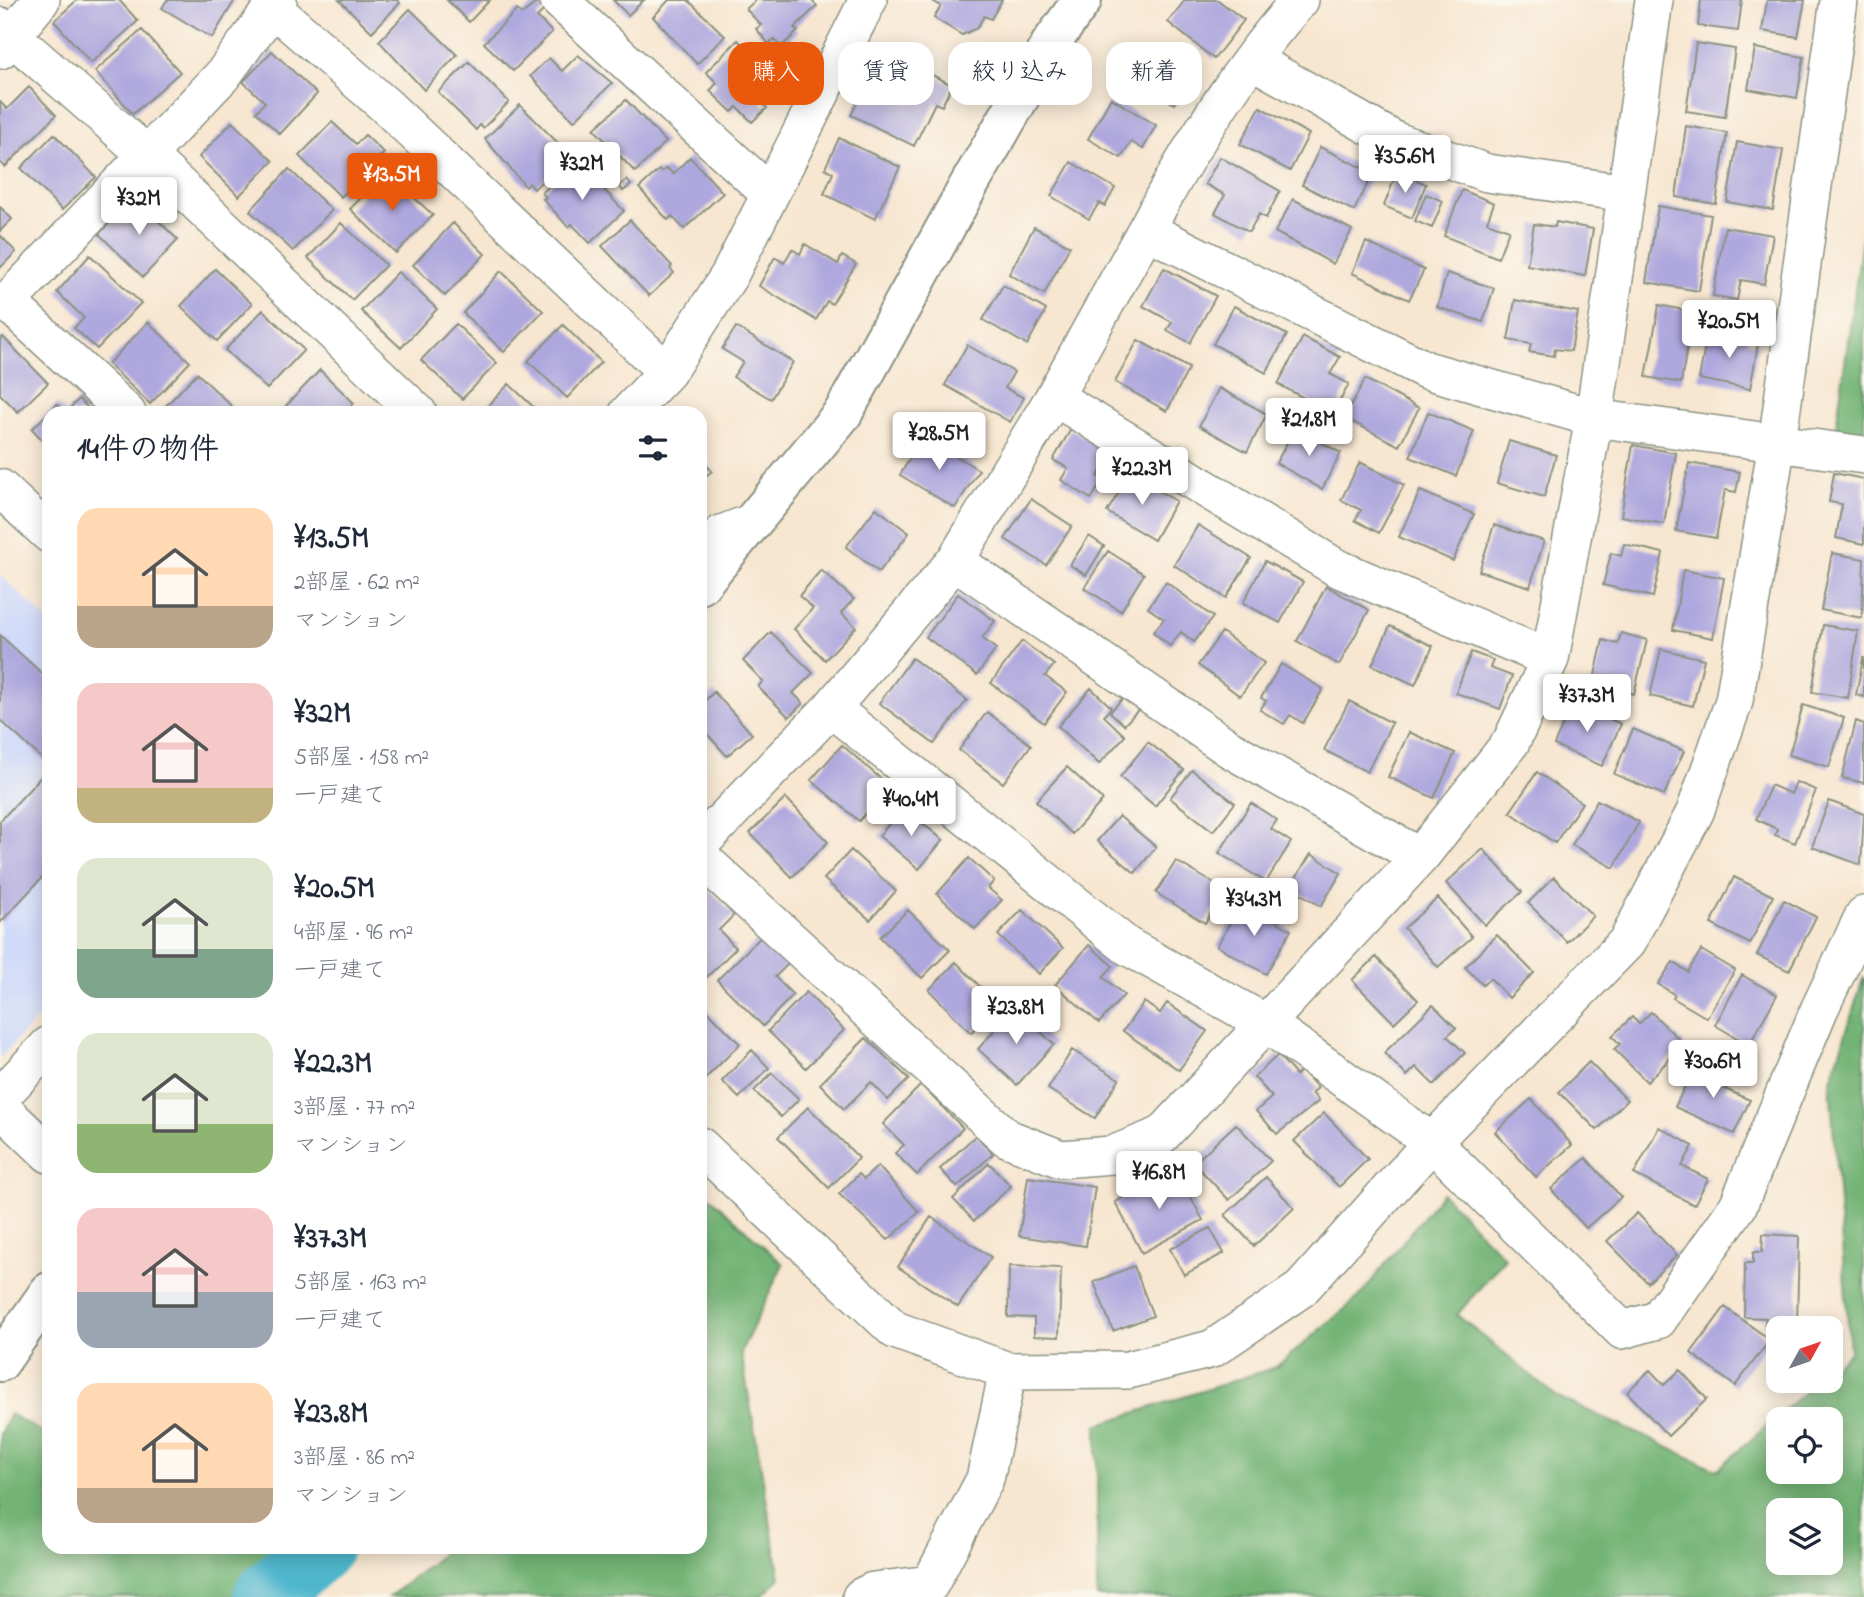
<!DOCTYPE html>
<html lang="ja">
<head>
<meta charset="utf-8">
<style>
	:root { --surface:#fff; --page:#f2f2f3; --text:#1f2937; --muted:#747a83; --accent:#ea580c }
	body { margin:0; font-family:"Indie Flower","Klee One",sans-serif; background:var(--page); color:var(--text); height:100vh; display:flex; flex-direction:column; font-size:26px; white-space:nowrap }
	* { box-sizing:border-box; margin:0 }
	p { font-size:23px; color:var(--muted) }
	.icon { flex:none; width:38px; height:38px; fill:none; stroke:currentColor; stroke-width:2; stroke-linecap:round; stroke-linejoin:round }
	.map { position:relative; flex:1; overflow:hidden }
	.sheet { position:absolute; left:42px; top:406px; width:665px; height:1148px; display:flex; flex-direction:column; background:var(--surface); border-radius:21px; box-shadow:0 4px 18px #0003 }
	.sheet>* { flex:none }
	.top-card { position:absolute; left:728px; top:42px; width:665px; height:63px; display:flex; gap:14px }
	.needle { width:46px; rotate:50deg }
	.tools { position:absolute; left:1766px; top:1316px; display:grid; gap:14px }
	.tools a { display:grid; place-items:center; width:77px; height:77px; border-radius:14px; background:var(--surface); box-shadow:0 4px 18px #0003; font-size:35px }
	.price { position:absolute; translate:-50% -60px; padding:0 16px; border-radius:7px; background:#fff; color:#222; font-size:23px; line-height:46px; filter:drop-shadow(0 2px 4px #0008) }
	.price::after { content:''; position:absolute; left:50%; top:42px; width:21px; height:16px; margin-left:-10px; background:inherit; clip-path:polygon(0 0,100% 0,50% 100%) }
	.price.active { background:var(--accent); color:#fff }
	ul { padding:0; list-style:none }
	li { display:flex; align-items:center; gap:21px; height:175px; padding:0 35px }
	li span { display:grid; place-items:center; flex:none; width:196px; height:140px; border-radius:21px; color:#555 }
	li>.icon { margin-inline-start:auto }
	span .icon { width:84px; height:84px; fill:#fffc; stroke-width:1 }
	li b { font-size:30px }
	h2 { display:flex; justify-content:space-between; align-items:center; height:84px; padding:0 35px; font-size:30px }
	.pill { padding:0 24px; border-radius:21px; background:var(--surface); box-shadow:0 4px 18px #0003; font-size:24px; line-height:63px }
	.pill.active { background:var(--accent); color:#fff }
	.map>svg:first-child { display:block }
	.built { fill:#d0daf9 }
	.forest { fill:#73b476; stroke:#497855; stroke-width:2; fill-rule:evenodd }
	.lines { fill:none; stroke-linecap:round; stroke-linejoin:round }
	.river { stroke:#4fb7cd; stroke-width:66 }
	.building { fill:#afa8de }
	.lane-casing { stroke:#8b9282; stroke-width:21 }
	.street-casing { stroke:#8b9282; stroke-width:40 }
	.secondary-casing { stroke:#8b9282; stroke-width:42 }
	.lane { stroke:#fff; stroke-width:18 }
	.street { stroke:#fff; stroke-width:37 }
	.secondary { stroke:#fff; stroke-width:38 }
</style>
</head>
<body>
<div class="map">
<svg width="1864" height="1597" viewBox="0 0 1864 1597">
	<rect width="100%" height="100%" fill="#fbf7ec"/>
	<filter id="ink" filterUnits="userSpaceOnUse"><feTurbulence type="fractalNoise" baseFrequency=".0143" numOctaves="2"/><feDisplacementMap in="SourceGraphic" scale="14" xChannelSelector="R" yChannelSelector="G"/><feConvolveMatrix kernelMatrix="1 2 1 2 8 2 1 2 1" color-interpolation-filters="sRGB"/></filter>
	<filter id="wash" filterUnits="userSpaceOnUse"><feTurbulence type="fractalNoise" baseFrequency=".00686" numOctaves="4" result="noise"/><feDisplacementMap in="SourceGraphic" scale="28" xChannelSelector="R" yChannelSelector="G"/><feGaussianBlur stdDeviation="1.57" result="paint"/><feColorMatrix in="noise" values="0 0 0 0 0 0 0 0 0 0 0 0 0 0 0 0 0 1.4 0 .05"/><feComposite in="paint" operator="in"/></filter>
	<g filter="url(#wash)">
		<rect width="100%" height="100%" fill="#f7e6d0"/>
		<path class="built" d="M0,575l49,46v385l-49,52z"/>
		<path class="forest" d="M1864,225v214l-29,-4z
			M1864,976v621h-767v-172l179,-58 83,-70 83,-104 63,65 -48,57 99,81 161,74 100,-89h13l1,-12 19,-17 -20,-269zM1778,1419h52v53h-52zM1778,1510h52v53h-52z
			M700,1188l83,76 -42,88 39,226 -19,19h-372l50,-40 7,-10h254z
			M10,1414l39,22v111h225l-15,14 -26,36h-233v-163z"/>
		<g class="lines">
			<path class="river" d="M266,1597l54,-50"/>
		</g>
		<g id="blocks">
			<path class="building" d="M77,0h42l19,21 -47,42 -37,-42z
				M167,0h68l-23,38 -50,-30z
				M339,0h58l3,3 -28,29z
				M447,0h43l-21,22z
				M613,0h31l-16,15z
				M669,0h19l37,36 -28,28 -44,-47z
				M756,0h55l6,6 -23,22 4,3 -17,16 -7,-8 -5,5 -13,-15 5,-4 -15,-16z
				M931,0h71l-11,19 -7,-3 -7,12 -15,7 -28,-17 7,-12z
				M1185,0h33l26,20 -30,39 -46,-37z
				M1701,0h41l-4,31 -40,-5z
				M1767,0h38l-7,37 -36,-6z
				M536,3l8,7 -7,7 15,15 -39,39 -29,-28 33,-33 5,4z
				M410,9l47,46 -33,35 -45,-49z
				M142,30l38,42 -47,42 -38,-43z
				M738,40l40,41 -19,19 8,8 -15,14 -15,-15 -5,5 -22,-21 7,-8 -11,-11z
				M1696,43l39,6 -10,68 -39,-6z
				M1755,48l49,9 -7,41 -49,-9z
				M1161,49l34,23 -21,32 -35,-24z
				M272,51l45,43 -37,40 -24,-22 9,-10 -22,-20z
				M578,55l34,28 -38,38 -44,-45 19,-18 13,13z
				M469,62l40,40 -26,26 -3,-3 -4,5 -38,-38z
				M908,63l44,22 -10,21 -7,-3 -21,43 -63,-31 18,-36 5,2 7,-13 20,10z
				M29,87l27,28 -51,52 -5,-5v-60l7,7z
				M1111,98l45,27 -13,24 -12,-7 -10,16 -33,-19z
				M626,100l40,42 -31,30 -41,-43z
				M520,105l49,49 -35,35 -5,-6 -3,4 -41,-48z
				M1260,107l49,27 -19,37 -50,-27z
				M232,122l41,39 -34,35 -40,-39z
				M332,122l24,22 9,-9 19,18 -43,44 -42,-41z
				M1686,126l41,7 -11,71 -40,-7z
				M54,134l42,43 -34,33 -41,-42z
				M839,138l61,29 -25,52 -51,-25 9,-21 -8,-5z
				M1737,142l46,8 -10,60 -46,-8z
				M1320,147l53,26 -19,38 -52,-26z
				M690,157l33,36 -39,36 -12,-13 -4,4 -29,-32 20,-18 2,2 6,-4 6,6z
				M1220,157l60,34 -14,27 -7,-4 -10,18 -34,-19 10,-18 -20,-11z
				M576,160l48,51 -34,32 -18,-19 -4,3 -25,-28 3,-2 -4,-4z
				M1071,162l44,26 -10,18 -6,-3 -10,16 -38,-23z
				M289,169l43,41 -39,41 -43,-40z
				M1397,172l29,12 -14,34 -28,-12z
				M394,179l39,36 -37,38 -46,-44 28,-29 8,7z
				M627,180l4,5 -8,6 -4,-5z
				M1462,190l32,13 -7,19 22,8 -11,28 -54,-22z
				M1426,194l17,7 -11,27 -17,-7z
				M134,197l44,43 -35,37 -44,-43z
				M1293,199l59,31 -19,34 -58,-32z
				M1658,206l53,9 -12,76 -53,-9z
				M0,207l12,12 -12,12z
				M630,220l42,46 -2,2 4,5 -25,23 -47,-50z
				M1556,222l37,7 -8,47 -58,-11 7,-41 21,3z
				M341,223l45,42 -34,35 -44,-42z
				M453,223l32,31 -40,42 -32,-31z
				M1034,227l36,19 -26,48 -35,-20z
				M1725,227l48,8 -9,49 -23,-4 -4,20 -24,-4z
				M0,235l16,17 -16,16z
				M1366,242l58,28 -15,30 -57,-27z
				M805,244l33,20 4,-8 14,8 -24,40 -5,-3 -11,19 -57,-34 16,-29 9,6 8,-14 8,5z
				M90,255l51,48 -44,46 -23,-21 10,-10 -27,-26z
				M1164,268l52,28 -26,47 -23,-13 5,-8 -29,-16z
				M215,269l37,35 -35,37 -36,-35z
				M501,271l42,40 -39,41 -41,-39z
				M398,272l39,37 -36,39 -40,-37z
				M1447,273l47,15 -11,34 -46,-15z
				M1003,285l43,25 -19,35 -44,-25z
				M1515,300l63,12 -7,39 -16,-2 -1,7 -25,-4 2,-8 -23,-4z
				M1659,305l34,7 -12,71 -35,-6z
				M1234,306l53,29 -21,38 -53,-29z
				M263,310l41,40 -37,39 -42,-39z
				M148,322l42,40 -40,42 -42,-40z
				M456,324l41,39 -35,36 -41,-39z
				M563,325l38,37 -34,36 -39,-37z
				M736,327l57,35 -22,37 -38,-22 10,-15 -21,-13z
				M1727,330l22,4 -2,8 11,2 -8,45 -51,-10 8,-44 19,3z
				M3,337l45,46 -30,29 -18,-18v-54z
				M1303,337l37,20 -10,17 19,10 -16,30 -55,-30z
				M1138,340l51,28 -22,43 -52,-29z
				M967,345l47,27 -9,16 19,10 -14,24 -65,-37z
				M320,370l34,33 -9,10h-62l-2,-2z
				M197,373l42,40h-80z
				M1365,379l54,29 -20,38 -54,-28z
				M509,384l31,29h-59z
				M1219,388l48,26 -20,38 -48,-26z
				M79,399l14,14h-44v34l-17,-18 25,-25 9,8z
				M1428,412l46,19 -18,45 -46,-19z
				M1295,428l46,25 -19,36 -46,-26z
				M1071,429l40,25 -13,22 5,4 -12,19 -30,-19 7,-12 -15,-8z
				M923,436l56,34 -24,38 -55,-33z
				M1509,441l47,14 -12,42 -47,-14z
				M1633,445l43,8 -12,71 -43,-8z
				M700,458l12,13 -12,10z
				M1360,462l44,23 -25,48 -24,-13 6,-10 -20,-10z
				M1689,463l51,9 -4,20 -11,-2 -9,48 -40,-7z
				M1834,473l30,6v65l-28,-6 6,-34 -13,-2z
				M1130,474l46,27 -22,39 -47,-28z
				M1420,491l54,23 -21,47 -54,-24z
				M1031,499l41,27 -26,39 -41,-26z
				M876,508l33,25 -30,39 -33,-25z
				M1198,525l53,33 -25,40 -52,-33z
				M1494,525l50,16 -14,46 -51,-16z
				M1089,536l15,10 -18,29 -16,-10z
				M1624,544l39,9 -10,44 -50,-12 8,-32 10,3z
				M1108,551l36,23 -23,37 -37,-23z
				M1832,553l32,6 -2,59 -41,-8z
				M1265,561l38,21 -23,41 -37,-20z
				M821,570l33,29 -13,14 15,14 -31,33 -31,-31 19,-21 -14,-12z
				M1683,570l41,8 -11,60 -40,-8z
				M1166,582l47,35 -19,25 -13,-10 -11,14 -17,-14 11,-13 -16,-11z
				M1326,586l43,24 -30,55 -42,-24z
				M958,594l37,27 -13,17 14,11 -19,26 -51,-38z
				M1823,625l35,6 -10,67 -36,-6z
				M1390,626l43,20 -18,39 -43,-20z
				M771,632l42,41 -20,20 10,10 -14,14 -31,-30 5,-6 -20,-20z
				M1222,632l42,31 -24,33 -42,-31z
				M1621,633l26,7 -13,54 -41,-10 10,-44 15,4z
				M0,635l49,45v85l-49,-45z
				M1022,641l32,24 -9,11 22,16 -23,31 -53,-40z
				M1661,649l43,10 -11,47 -43,-10z
				M1471,652l22,8 -3,8 22,8 -12,33 -44,-16z
				M912,658l55,42 -33,44 -55,-41z
				M1863,658h1v39l-8,-2z
				M1281,664l42,25 -20,34 -13,-8 -6,9 -24,-14 6,-9 -5,-3z
				M1091,688l20,19 -7,9 21,20 -26,28 -41,-38z
				M714,692l38,42 -25,22 -27,-30v-21z
				M1124,697l14,13 -14,15 -14,-13z
				M1349,701l43,22 -25,49 -43,-22z
				M1572,703l49,21 -19,42 -48,-21z
				M1803,705l41,13 -15,49 -40,-12z
				M987,712l44,33 -28,38 -44,-33z
				M1856,721l8,3v59l-22,-5z
				M1633,729l51,22 -20,44 -50,-21z
				M1409,732l46,21 -21,45 -46,-21z
				M1148,742l36,28 -29,36 -35,-29z
				M842,745l47,41 -30,35 -48,-41z
				M1067,767l36,33 -31,34 -36,-33z
				M49,768v102l-49,53v-102z
				M1192,770l43,33 -22,28 -43,-33z
				M1537,772l45,31 -27,40 -45,-31z
				M1796,782l20,8 -21,53 -20,-8 2,-6 -21,-10 15,-34 20,9z
				M786,798l42,44 -36,35 -42,-44z
				M1597,800l42,22 -25,46 -42,-23z
				M1829,801l35,13 -3,51 -49,-18z
				M1251,803l26,17 -6,9 20,13 -25,40 -47,-29z
				M903,807l40,33 -24,29 -40,-33z
				M1119,816l37,31 -21,26 -38,-32z
				M1483,849l39,43 -37,33 -39,-42z
				M851,850l45,41 -26,29 -46,-41z
				M1311,854l30,19 -20,33 -31,-19z
				M969,858l25,23 -6,7 14,12 -27,29 -38,-35z
				M1176,861l49,29 -20,33 -49,-30z
				M1554,877l39,39 -26,26 -39,-39z
				M1734,877l39,19 -23,48 -39,-20z
				M702,882l32,33 -15,15 17,18 -30,30 -6,-7z
				M1438,898l34,39 -34,30 -34,-39z
				M1784,900l32,17 -27,54 -32,-16z
				M1242,902l49,28 -25,44 -49,-28z
				M908,910l42,40 -28,28 -42,-41z
				M1022,910l41,38 -24,26 -41,-39z
				M764,934l27,27 -16,16 18,18 -30,31 -46,-46z
				M1497,935l37,38 -25,25 -19,-20 -7,7 -18,-18z
				M1089,945l24,21 -10,11 21,18 -25,28 -44,-38z
				M1701,950l34,20 -28,48 -34,-20 2,-3 -17,-11 15,-22 15,10z
				M1376,957l42,43 -24,23 -42,-43z
				M956,962l43,44 -28,27 -42,-43z
				M1742,975l35,20 -28,50 -34,-20z
				M806,992l38,38 -38,38 -38,-37z
				M1144,1002l16,11 7,-10 40,28 -28,39 -56,-39z
				M700,1003l40,41 -36,36 -4,-4z
				M1433,1005l23,23 -9,8 18,17 -31,32 -18,-18 -9,9 -23,-23z
				M1014,1008l40,36 -37,41 -39,-36z
				M1651,1012l33,32 -37,38 -33,-33 6,-5 -8,-8 20,-19 7,7z
				M866,1038l43,41 -21,21 -17,-18 -27,27 -24,-25z
				M752,1050l17,18 -30,30 -17,-17z
				M1072,1050l47,29 -24,39 -47,-29z
				M1278,1055l18,20 6,-5 16,18 -6,5 7,8 -42,33 -21,-23 16,-14 -18,-20z
				M1589,1062l38,38 -30,30 -38,-38z
				M1707,1066l24,11 -6,12 25,11 -16,34 -59,-27 16,-34 10,5z
				M772,1073l27,26 -18,18 -27,-26z
				M921,1085l42,43 -46,47 -22,-22 9,-8 -21,-21z
				M1531,1099l41,46 -36,32 -41,-45z
				M808,1107l51,51 -30,30 -51,-51z
				M1324,1113l44,46 -29,28 -45,-46z
				M1236,1124l35,37 -42,39 -35,-37z
				M1659,1127l34,19 -11,20 26,13 -14,26 -60,-31z
				M976,1135l17,19 -36,33 -17,-18z
				M1586,1158l35,39 -35,31 -35,-39z
				M989,1163l22,23 -37,35 -21,-22z
				M878,1166l41,46 -31,28 -49,-46 20,-20 5,5z
				M1176,1170l27,50 -61,33 -27,-51z
				M1028,1177l67,10 -9,59 -67,-10z
				M1266,1177l28,31 -40,38 -29,-31z
				M1637,1213l40,42 -29,28 -41,-42z
				M931,1217l60,40 -33,50 -60,-40z
				M1210,1228l14,25 -40,22 -14,-26z
				M1763,1234l36,2 -2,89 -32,-1 1,-6 -22,-1 1,-54h8v-11h9z
				M1009,1266l52,2 -2,69 -25,-1v-18l-26,-1z
				M1134,1266l19,50 -40,15 -19,-49z
				M1725,1307l45,33 -35,46 -44,-33z
				M1650,1370l14,15 16,-15 27,29 -39,37 -41,-44z"/>
		</g>
	</g>
	<g filter="url(#ink)">
		<use href="#blocks" fill-opacity="0" stroke="#8b9282" stroke-width="2"/>
		<g class="lines">
			<defs>
				<path id="lane" d="M700,543l16,-17 34,-13"/>
				<path id="street" d="M559,0l211,194
					M273,8l112,97 282,267
					M0,26l146,128 272,259
					M0,50l41,-50
					M1252,60l144,81 91,32 139,20
					M1146,230c43,-82 92,-161 154,-230
					M1054,397l283,171 213,91
					M127,413l-120,-111 215,-226 56,-76
					M628,413l39,-41 63,-98 138,-274
					M0,488l49,46
					M955,561l275,188 190,108
					M831,708l296,238 140,78 165,118 190,188 36,-10 80,-114 81,-196 45,-95
					M700,844l131,-136 124,-147 99,-164 92,-167 280,140 168,48 270,37
					M700,857l307,281 54,21 51,-4 50,-20 258,-278 91,-115 39,-83 44,-241 60,-418
					M0,1097l49,-52
					M0,1107l49,47
					M700,1146l195,184 113,41 120,-1 84,-21 89,-60 131,-147 195,-200 68,-130 39,-111 43,-258 62,-443
					M930,1584l55,-105 23,-108
					M861,1597l12,-6 57,-7"/>
				<path id="secondary" d="M700,585l143,-172 126,-228 81,-140 32,-45
					M0,1362l49,-70"/>
			</defs>
			<use href="#lane" class="lane-casing"/>
			<use href="#street" class="street-casing"/>
			<use href="#secondary" class="secondary-casing"/>
			<use href="#lane" class="lane"/>
			<use href="#street" class="street"/>
			<use href="#secondary" class="secondary"/>
		</g>
	</g>
</svg>
<div class="tools">
<a><svg class="needle" viewBox="-14 -14 28 28"><path d="M0-13l5 13h-10z" fill="#e53935"/><path d="M0 13l5-13h-10z" fill="#747a83"/></svg></a>
<a><svg class="icon" aria-label="locate" viewBox="0 0 24 24"><circle cx="12" cy="12" r="6"/><path d="M12 2v4M12 18v4M2 12h4M18 12h4"/></svg></a>
<a><svg class="icon" aria-label="layers" viewBox="0 0 24 24"><path d="M12 4l9 5-9 5-9-5zM3 14l9 5 9-5"/></svg></a>
</div>
<b class="price" style="left:1405px;top:195px">¥35.6M</b>
<b class="price" style="left:582px;top:202px">¥32M</b>
<b class="price active" style="left:392px;top:213px">¥13.5M</b>
<b class="price" style="left:139px;top:237px">¥32M</b>
<b class="price" style="left:1729px;top:360px">¥20.5M</b>
<b class="price" style="left:1309px;top:458px">¥21.8M</b>
<b class="price" style="left:939px;top:472px">¥28.5M</b>
<b class="price" style="left:1142px;top:507px">¥22.3M</b>
<b class="price" style="left:1587px;top:734px">¥37.3M</b>
<b class="price" style="left:911px;top:838px">¥40.4M</b>
<b class="price" style="left:1254px;top:938px">¥34.3M</b>
<b class="price" style="left:1016px;top:1046px">¥23.8M</b>
<b class="price" style="left:1713px;top:1100px">¥30.6M</b>
<b class="price" style="left:1159px;top:1211px">¥16.8M</b>
<div class="top-card">
<a class="pill active">購入</a>
<a class="pill">賃貸</a>
<a class="pill">絞り込み</a>
<a class="pill">新着</a>
</div>
<section class="sheet">
<h2>14件の物件<svg class="icon" aria-label="filters" viewBox="0 0 24 24"><path d="M4 7h16M4 17h16"/><circle cx="9" cy="7" r="2"/><circle cx="15" cy="17" r="2"/></svg></h2>
<ul>
<li><span style="background:linear-gradient(#ffd9b3 70%,#b9a48a 0)"><svg class="icon" aria-label="home" viewBox="0 0 24 24"><path d="M3 11l9-7 9 7M6 9v11h12V9"/></svg></span><div><b>¥13.5M</b><p>2部屋 · 62 m²</p><p>マンション</p></div></li>
<li><span style="background:linear-gradient(#f6c9c9 75%,#c2b280 0)"><svg class="icon" aria-label="home" viewBox="0 0 24 24"><path d="M3 11l9-7 9 7M6 9v11h12V9"/></svg></span><div><b>¥32M</b><p>5部屋 · 158 m²</p><p>一戸建て</p></div></li>
<li><span style="background:linear-gradient(#dfe7d0 65%,#7fa58c 0)"><svg class="icon" aria-label="home" viewBox="0 0 24 24"><path d="M3 11l9-7 9 7M6 9v11h12V9"/></svg></span><div><b>¥20.5M</b><p>4部屋 · 96 m²</p><p>一戸建て</p></div></li>
<li><span style="background:linear-gradient(#dfe7d0 65%,#8fb573 0)"><svg class="icon" aria-label="home" viewBox="0 0 24 24"><path d="M3 11l9-7 9 7M6 9v11h12V9"/></svg></span><div><b>¥22.3M</b><p>3部屋 · 77 m²</p><p>マンション</p></div></li>
<li><span style="background:linear-gradient(#f6c9c9 60%,#9aa5b1 0)"><svg class="icon" aria-label="home" viewBox="0 0 24 24"><path d="M3 11l9-7 9 7M6 9v11h12V9"/></svg></span><div><b>¥37.3M</b><p>5部屋 · 163 m²</p><p>一戸建て</p></div></li>
<li><span style="background:linear-gradient(#ffd9b3 75%,#b9a48a 0)"><svg class="icon" aria-label="home" viewBox="0 0 24 24"><path d="M3 11l9-7 9 7M6 9v11h12V9"/></svg></span><div><b>¥23.8M</b><p>3部屋 · 86 m²</p><p>マンション</p></div></li>
</ul>
</section>
</div>
</body>
</html>
